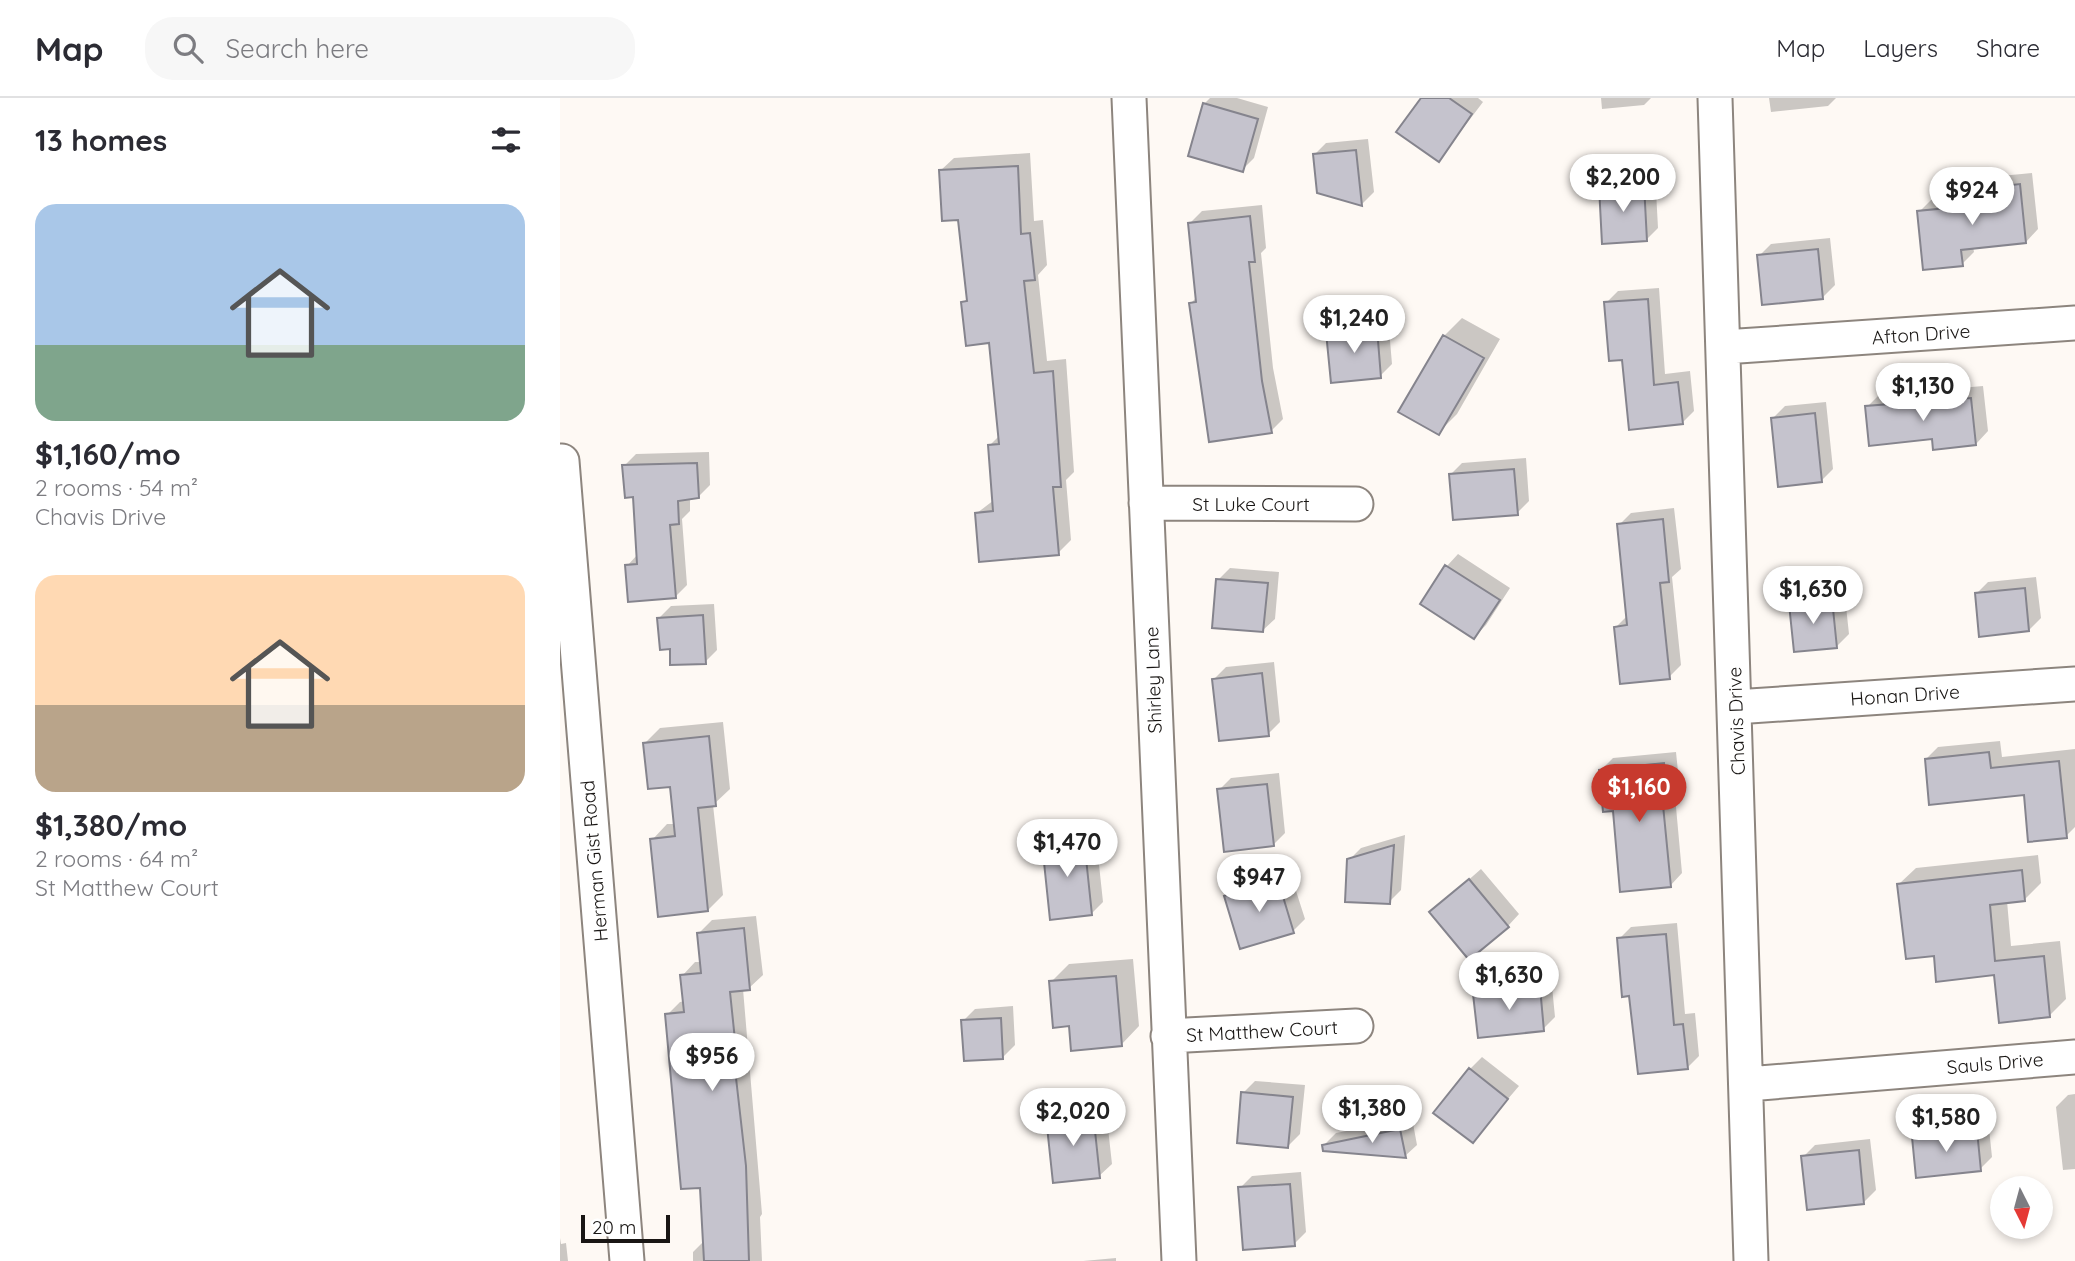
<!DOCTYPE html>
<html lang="en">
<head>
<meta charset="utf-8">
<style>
	:root { --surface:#fff; --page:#f7f7f7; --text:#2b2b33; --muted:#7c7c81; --line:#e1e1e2; --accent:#c73a2e }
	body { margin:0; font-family:Quicksand,sans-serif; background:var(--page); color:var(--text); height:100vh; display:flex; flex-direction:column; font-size:26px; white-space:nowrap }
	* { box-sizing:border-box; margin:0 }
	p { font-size:23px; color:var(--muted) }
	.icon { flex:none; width:38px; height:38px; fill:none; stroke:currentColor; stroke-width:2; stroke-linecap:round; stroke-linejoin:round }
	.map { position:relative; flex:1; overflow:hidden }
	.drawer { display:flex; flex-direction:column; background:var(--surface); width:560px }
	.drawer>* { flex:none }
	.needle { width:46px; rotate:174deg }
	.fabs { position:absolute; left:1430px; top:1078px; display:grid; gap:14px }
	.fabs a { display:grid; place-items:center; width:63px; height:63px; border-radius:50%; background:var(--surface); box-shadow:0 4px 10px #0003; font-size:35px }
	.scale { position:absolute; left:21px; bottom:18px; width:89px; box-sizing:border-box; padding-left:7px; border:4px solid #191614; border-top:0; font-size:19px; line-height:24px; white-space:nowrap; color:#191614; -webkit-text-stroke:5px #fff; paint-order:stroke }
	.price { position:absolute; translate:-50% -60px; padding:0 16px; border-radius:24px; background:#fff; color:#222; font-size:23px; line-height:46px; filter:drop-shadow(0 2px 4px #0008) }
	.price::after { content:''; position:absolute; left:50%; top:42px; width:21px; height:16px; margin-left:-10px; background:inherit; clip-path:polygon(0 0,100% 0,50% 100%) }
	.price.current { background:var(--accent); color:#fff }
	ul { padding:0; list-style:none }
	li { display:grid; align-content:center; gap:14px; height:371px; padding:0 35px }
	li span { display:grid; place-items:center; height:217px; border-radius:21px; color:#555 }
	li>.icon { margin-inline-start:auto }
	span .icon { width:126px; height:126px; fill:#fffc; stroke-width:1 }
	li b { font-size:30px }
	h2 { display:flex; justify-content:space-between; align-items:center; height:84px; padding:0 35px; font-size:30px }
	header { display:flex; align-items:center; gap:42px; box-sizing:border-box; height:98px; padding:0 35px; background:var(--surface); border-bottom:2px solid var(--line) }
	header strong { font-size:33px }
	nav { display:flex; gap:38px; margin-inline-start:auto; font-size:24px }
	.search { width:490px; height:63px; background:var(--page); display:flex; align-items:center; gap:18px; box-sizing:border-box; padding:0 24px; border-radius:28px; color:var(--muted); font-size:26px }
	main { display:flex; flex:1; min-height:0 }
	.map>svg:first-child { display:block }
	.shadow { fill:#0003 }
	.building { fill:#c5c3cd; stroke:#85848d; stroke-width:2 }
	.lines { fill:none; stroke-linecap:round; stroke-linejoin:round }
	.minor-casing { stroke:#8d857e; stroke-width:37 }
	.minor { stroke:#fff; stroke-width:33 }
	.labels { text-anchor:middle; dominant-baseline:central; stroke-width:5; stroke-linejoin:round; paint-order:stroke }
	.street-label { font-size:19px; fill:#191614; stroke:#fff }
</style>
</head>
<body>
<header>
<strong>Map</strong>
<div class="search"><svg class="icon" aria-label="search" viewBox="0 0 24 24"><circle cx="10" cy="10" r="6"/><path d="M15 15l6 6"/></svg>Search here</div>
<nav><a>Map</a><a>Layers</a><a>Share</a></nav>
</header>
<main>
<section class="drawer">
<h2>13 homes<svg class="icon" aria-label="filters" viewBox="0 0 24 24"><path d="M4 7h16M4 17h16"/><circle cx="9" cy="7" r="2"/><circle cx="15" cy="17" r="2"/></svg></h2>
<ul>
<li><span style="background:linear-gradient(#a9c7e8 65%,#7fa58c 0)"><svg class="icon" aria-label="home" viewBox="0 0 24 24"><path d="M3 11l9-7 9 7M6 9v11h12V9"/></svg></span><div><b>$1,160/mo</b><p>2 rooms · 54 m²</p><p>Chavis Drive</p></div></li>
<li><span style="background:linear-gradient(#ffd9b3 60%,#b9a48a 0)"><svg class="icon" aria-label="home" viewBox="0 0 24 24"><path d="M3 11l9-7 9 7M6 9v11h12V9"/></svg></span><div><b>$1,380/mo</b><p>2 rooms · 64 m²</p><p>St Matthew Court</p></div></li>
</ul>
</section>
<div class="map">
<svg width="1515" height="1163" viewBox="0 0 1515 1163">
	<rect width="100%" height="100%" fill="#fef9f4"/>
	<path class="shadow" d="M650,0h27l31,9 -14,51 -12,12 -38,-66z
		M863,0h55l5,4 -44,58z
		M1041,0h50l-7,7 -42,4z
		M1209,0h67l-8,8 -57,6z
		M808,41l6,53 -12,12 -44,-13 -4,-36 12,-12z
		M470,55l4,68 9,-1 4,45 -9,10 9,86 19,-2 8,113 -8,8 5,60 -13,13 -81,-40 17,-13 -4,-55 10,-10 -10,-94 -27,-38 5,-5 -8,-80 -20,-47 14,-13z
		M1095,74l3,56 -12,12 -45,-53 12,-12z
		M1472,75l6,56 -12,13 -53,5 1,5 -12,12 -43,-52 12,-12 48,-5 -1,-6 12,-12z
		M702,107l4,43 -5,5 12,115 10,51 -12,12 -81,-127 7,-7 -7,-74 12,-12z
		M1270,140l5,47 -12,12 -64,-41 12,-12z
		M1099,190l6,86 25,-3 4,40 -12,12 -58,-65 -18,-55 12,-12z
		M828,219l4,47 -12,12 -52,-43 12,-12z
		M902,220l38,21 -43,75 -18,18 5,-96z
		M1423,288l5,45 -12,13 -109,-37 12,-12z
		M1266,304l7,67 -12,12 -48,-63 12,-12z
		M149,354l1,33 -12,12 -8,1v13l-8,8 5,66 -12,12 -48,-31 11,-12 -4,-58 -10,-30 12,-12z
		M966,360l3,43 -12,12 -67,-38 12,-12z
		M1114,410l7,61 -9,8 9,88 -12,12 -53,-50 12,-12 -9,-90 12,-12z
		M898,456l52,34 -24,37 -12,12 -52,-34 25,-37z
		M670,470l49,4 -4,47 -13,12 -44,-51z
		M1476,479l5,41 -12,12 -53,-36 12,-12z
		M1284,490l5,46 -12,12 -46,-41 12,-12z
		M154,506l3,46 -12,12 -34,-15 -12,-29 12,-12z
		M714,564l6,60 -12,12 -54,-55 12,-12z
		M163,624l7,67 -17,16 10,90 -15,15 -56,-70 15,-16h8l-4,-39 -26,-42 15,-15z
		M1440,643l2,16 73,-8v78l-9,9 -41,-43 -99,-34 12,-12z
		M1116,654l4,39 -5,5 7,77 -12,13 -56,-77 -13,-39 12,-12z
		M719,675l6,60 -12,12 -54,-55 12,-12z
		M535,729l8,75 -12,12 -47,-70 12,-12z
		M845,737l-4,55 -12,12 -40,-42 12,-12z
		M1478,757l3,28 -16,16 -18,2 4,45 49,-5 6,58 -17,17 -53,-43 -61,-19 -36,-70 17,-16z
		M729,771l16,50 -12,12 -67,-34 12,-12z
		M921,771l38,45 -11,12 -76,-14z
		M196,818l7,59 -14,13 -6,1 19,225 -2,3 2,44h-69v-9l12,-12 -3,-53 -35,-172 13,-13 5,-1 -3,-25 13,-14h6l-3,-28 14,-14z
		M1117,825l8,91 10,-1 4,43 -12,12 -56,-74 -12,-55 12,-12z
		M573,861l6,67 -18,19 -51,-20 -19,-43 18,-18z
		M991,878l4,41 -12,12 -68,-34 12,-12z
		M453,908l2,39 -12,12 -40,-36 12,-12z
		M922,959l37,29 -47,55 -2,-72z
		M695,983l50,4 -5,49 -12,12 -45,-53z
		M1515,996v75l-12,1 -7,-63 12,-12z
		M545,1003l7,63 -13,12 -51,-58 12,-12z
		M852,1020l5,27 -12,11 -81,-11 12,-12z
		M1428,1021l4,38 -12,12 -67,-31 12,-12z
		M1310,1041l6,51 -12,12 -61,-45 12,-12z
		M741,1074l5,60 -12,12 -54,-56 12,-12z
		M0,1140l1,6 5,-1 2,18h-8z
		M556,1160v3h-33z"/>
	<path class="building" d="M861,0h28l23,16 -33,48 -43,-30z
		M643,5l55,16 -15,53 -55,-16z
		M796,52l6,56 -45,-13 -4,-39z
		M458,68l3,68 9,-1 5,47 -11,1 10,92 19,-2 8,116h-8l6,68 -80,7 -4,-49 18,-2 -5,-66 11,-1 -10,-101 -23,3 -5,-44 6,-1 -9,-81 -16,1 -3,-51z
		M1084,86l3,57 -45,3 -3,-58z
		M1460,86l6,59 -65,7 2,16 -40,4 -6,-59 61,-6 -2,-16z
		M690,118l5,46h-6l13,119 10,52 -63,9 -20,-139 7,-1 -8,-79z
		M1258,151l5,50 -61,6 -5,-50z
		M1088,201l6,86 24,-3 5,42 -54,6 -7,-70 -13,1 -5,-59z
		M817,230l4,50 -50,5 -5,-51z
		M883,237l41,23 -45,77 -41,-23z
		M1411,300l5,47 -43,5 -1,-11 -63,7 -4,-40z
		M1255,315l7,69 -44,5 -7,-69z
		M137,365l2,35 -21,3 1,23 -9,1 6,73 -48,4 -3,-37 12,-1 -4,-67 -8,1 -3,-33z
		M954,371l4,46 -65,5 -4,-46z
		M1103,421l6,63 -9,1 10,96 -50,5 -6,-57 13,-2 -10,-101z
		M885,467l55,35 -26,39 -54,-35z
		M656,481l52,4 -5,49 -51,-4z
		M1465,490l4,43 -50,6 -4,-44z
		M1272,501l5,49 -43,4 -5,-48z
		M143,517l3,49 -36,1v-16l-10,1 -3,-32z
		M702,575l7,63 -50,5 -7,-62z
		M149,638l7,70 -18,2 10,103 -50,6 -8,-78 25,-3 -5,-49 -22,2 -5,-46z
		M1429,654l2,16 68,-7 8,77 -39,4 -4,-47 -95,10 -4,-46z
		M1104,665l5,42h-6l8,82 -51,5 -7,-81 -10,1 -4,-42z
		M707,686l7,62 -50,6 -7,-63z
		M524,741l8,76 -42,5 -8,-77z
		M834,747l-4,59 -45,-2 2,-43z
		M1462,772l3,31 -35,4 5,56 49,-5 6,61 -51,6 -5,-48 -58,7 -2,-26 -28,3 -9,-75z
		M909,781l40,48 -40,33 -40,-48z
		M718,782l16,53 -54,16 -16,-53z
		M184,830l6,62 -20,2 8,77h-3l11,97 3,95h-45l-4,-73 -19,1 -16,-175 19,-2 -4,-37 21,-2 -4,-40z
		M1106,836l8,91 9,-1 5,45 -50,5 -9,-78 -7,1 -5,-59z
		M556,878l6,70 -51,5 -2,-25 -16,2 -4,-47z
		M980,889l4,44 -66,7 -5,-44z
		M441,920l2,41 -39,2 -3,-41z
		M909,970l39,31 -35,44 -40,-30z
		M681,994l52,5 -5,51 -51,-5z
		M533,1014l7,66 -47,5 -7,-66z
		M840,1031l6,29 -83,-7 -1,-6z
		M1417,1032l4,41 -65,7 -4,-41z
		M1299,1052l5,54 -57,6 -6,-54z
		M730,1086l5,62 -52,4 -5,-63z"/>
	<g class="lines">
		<defs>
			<path id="minor" d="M569,0l50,1163
				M1155,0l36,1163
				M1164,249l351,-24
				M2,363l65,800
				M586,405l210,1
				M1175,609l340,-23
				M608,938l188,-10
				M1188,986l327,-27"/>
		</defs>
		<use href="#minor" class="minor-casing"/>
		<use href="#minor" class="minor"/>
	</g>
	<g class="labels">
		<g class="street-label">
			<text transform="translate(1361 236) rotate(-4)">Afton Drive</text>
			<text x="691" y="406">St Luke Court</text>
			<text transform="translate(593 582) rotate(-92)">Shirley Lane</text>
			<text transform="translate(1345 597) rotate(-4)">Honan Drive</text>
			<text transform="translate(1176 623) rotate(-92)">Chavis Drive</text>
			<text transform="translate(34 763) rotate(-95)">Herman Gist Road</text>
			<text transform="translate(702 933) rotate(-3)">St Matthew Court</text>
			<text transform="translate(1435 965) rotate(-5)">Sauls Drive</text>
		</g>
	</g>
</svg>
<div class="fabs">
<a><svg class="needle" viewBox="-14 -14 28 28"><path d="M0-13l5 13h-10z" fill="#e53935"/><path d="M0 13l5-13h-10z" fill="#7c7c81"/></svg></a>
</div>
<div class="scale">20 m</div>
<b class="price" style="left:1063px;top:116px">$2,200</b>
<b class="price" style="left:1412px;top:129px">$924</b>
<b class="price" style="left:794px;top:257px">$1,240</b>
<b class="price" style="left:1363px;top:325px">$1,130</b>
<b class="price" style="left:1253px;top:528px">$1,630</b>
<b class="price current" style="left:1079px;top:726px">$1,160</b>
<b class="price" style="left:507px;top:781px">$1,470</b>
<b class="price" style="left:699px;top:816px">$947</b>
<b class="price" style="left:949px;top:914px">$1,630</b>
<b class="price" style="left:152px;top:995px">$956</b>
<b class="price" style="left:812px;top:1047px">$1,380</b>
<b class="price" style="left:513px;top:1050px">$2,020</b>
<b class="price" style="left:1386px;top:1056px">$1,580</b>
</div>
</main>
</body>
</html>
